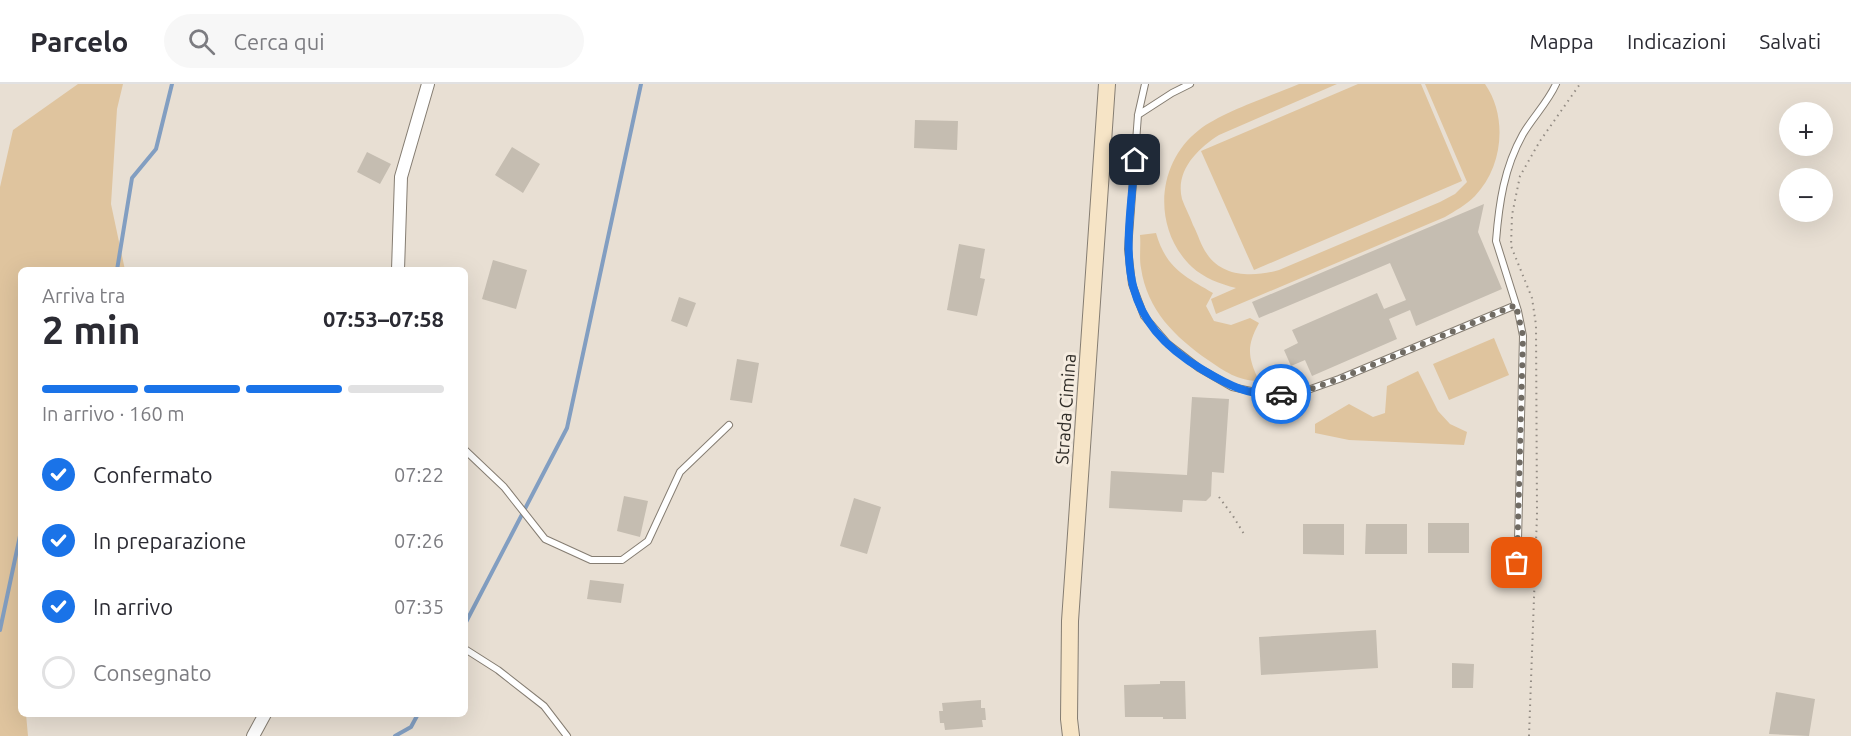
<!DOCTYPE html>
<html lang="it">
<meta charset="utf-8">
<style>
:root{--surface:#fff;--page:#f7f7f7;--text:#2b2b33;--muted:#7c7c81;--line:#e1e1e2;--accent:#1a73e8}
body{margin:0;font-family:Ubuntu,sans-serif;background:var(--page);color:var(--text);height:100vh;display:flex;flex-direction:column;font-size:22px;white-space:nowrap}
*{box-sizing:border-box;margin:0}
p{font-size:20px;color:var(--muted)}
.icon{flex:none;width:33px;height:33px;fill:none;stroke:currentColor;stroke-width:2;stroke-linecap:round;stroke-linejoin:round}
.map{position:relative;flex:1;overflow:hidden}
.details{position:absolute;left:18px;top:183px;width:450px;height:450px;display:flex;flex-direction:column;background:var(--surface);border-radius:9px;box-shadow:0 6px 24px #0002}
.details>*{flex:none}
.fabs{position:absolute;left:1779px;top:18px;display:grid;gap:12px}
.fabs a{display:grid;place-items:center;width:54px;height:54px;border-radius:50%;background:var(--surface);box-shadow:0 6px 24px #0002;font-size:30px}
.pin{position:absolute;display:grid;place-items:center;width:51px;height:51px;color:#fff;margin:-26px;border-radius:12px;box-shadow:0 3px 9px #0006}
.courier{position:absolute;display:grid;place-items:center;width:60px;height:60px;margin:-30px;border:4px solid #1a73e8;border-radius:50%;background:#fff;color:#222;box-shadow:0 2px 8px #0007}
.headline em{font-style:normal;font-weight:700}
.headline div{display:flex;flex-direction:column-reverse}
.headline{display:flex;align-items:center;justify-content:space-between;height:102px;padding:0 24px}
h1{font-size:39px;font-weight:700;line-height:45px}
.bar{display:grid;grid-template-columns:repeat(4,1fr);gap:9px 6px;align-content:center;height:72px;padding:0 24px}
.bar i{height:8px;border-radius:4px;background:var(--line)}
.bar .active{background:var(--accent)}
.bar p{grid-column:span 4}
ol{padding:0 24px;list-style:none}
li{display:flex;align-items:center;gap:18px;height:66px}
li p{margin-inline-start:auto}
li .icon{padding:6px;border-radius:50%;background:var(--accent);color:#fff;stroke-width:4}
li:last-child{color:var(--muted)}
li i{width:33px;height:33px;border:3px solid var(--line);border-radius:50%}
header{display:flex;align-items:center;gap:36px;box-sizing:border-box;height:84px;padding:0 30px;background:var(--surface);border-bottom:2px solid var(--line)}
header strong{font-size:28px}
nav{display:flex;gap:33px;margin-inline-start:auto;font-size:21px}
.search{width:420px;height:54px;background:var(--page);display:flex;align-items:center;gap:15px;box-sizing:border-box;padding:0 21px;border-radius:33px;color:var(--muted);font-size:22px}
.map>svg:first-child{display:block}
</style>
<header>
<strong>Parcelo</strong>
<div class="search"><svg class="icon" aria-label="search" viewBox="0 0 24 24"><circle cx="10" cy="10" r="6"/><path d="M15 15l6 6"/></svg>Cerca qui</div>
<nav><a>Mappa</a><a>Indicazioni</a><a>Salvati</a></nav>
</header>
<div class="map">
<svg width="1851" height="652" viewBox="0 0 1851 652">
<rect width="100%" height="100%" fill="#e8dfd3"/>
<path fill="#dfc49e" d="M78,0H123L117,25L111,120L125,186H21V630H26L28,652H0V103L13,46Z
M1299,0H1337L1219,51C1197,65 1175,87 1182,115C1185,124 1190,132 1193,141C1198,150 1201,162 1207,170C1223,194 1255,193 1279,186L1440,118L1455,110L1467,98L1425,0H1485C1508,33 1503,83 1475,112C1466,121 1455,127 1445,133L1216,230L1211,215L1236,204C1220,200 1204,194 1192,183C1152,145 1156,79 1199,46C1222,28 1271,12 1299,0Z
M1358,0H1421L1462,97L1254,186L1201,67Z
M1156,149C1166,184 1184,192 1213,209L1206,222L1214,237L1231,241L1250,234L1259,239C1246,263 1248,273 1259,297C1238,297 1224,287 1208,276C1175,253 1147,226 1141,184C1139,174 1141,162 1140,151Z
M1494,254L1509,291L1449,316L1433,280Z
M1418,287L1438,327L1450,340L1467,348L1464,361L1349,356L1315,349V340L1349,320L1373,333L1385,329L1387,302Z"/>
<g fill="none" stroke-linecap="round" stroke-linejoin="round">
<path stroke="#829ec1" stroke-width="4" d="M117,186L132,94L156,65L172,0
M465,540L567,344L641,0
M0,546L21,447
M395,652L411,643L418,630"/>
</g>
<path fill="#c5bdb1" d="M915,36L958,37L957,66L914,64Z
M512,63L540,80L523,109L495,91Z
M367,68L391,80L380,100L357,88Z
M1484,120L1478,148L1502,205L1416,242L1410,226L1389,235L1397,255L1312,292L1305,276L1291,282L1284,266L1298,259L1292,246L1377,209L1384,225L1406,216L1390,179L1259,234L1252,218Z
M959,160L985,165L980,194L985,195L977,232L947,226Z
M493,176L527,186L516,225L482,215Z
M679,213L696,219L687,243L671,237Z
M737,275L759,279L752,319L730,316Z
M1192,313L1229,315L1224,389L1212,388L1211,412L1206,417L1183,416L1182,428L1109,424L1111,387L1187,391Z
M624,412L648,417L640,453L617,447Z
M854,414L881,423L867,470L840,462Z
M1428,439H1469V469H1428Z
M1303,440H1344V471L1303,470Z
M1366,440H1407V470H1365Z
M590,496L624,500L621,519L587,515Z
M1376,546L1378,584L1261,591L1259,553Z
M1452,579L1474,580L1473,604H1452Z
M1160,597H1185L1186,635H1163V633H1125L1124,601L1160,600Z
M1776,608L1815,615L1809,652L1769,650Z
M981,616V624H985L986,636H982L983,643L945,646L944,639H940L939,627H943L942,619Z"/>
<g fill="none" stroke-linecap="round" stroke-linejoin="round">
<defs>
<path id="lane" d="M1145,0L1138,31L1128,165L1132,200L1144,232L1168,260L1199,284L1232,303L1270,311L1302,308L1339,295L1516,221
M1138,31L1172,9L1190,0
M465,366L504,403L545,455L591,476H622L648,457L680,388L729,341
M1517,497L1523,252L1518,227L1496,157C1499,119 1504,84 1523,50C1533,33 1548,18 1556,0
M465,565L498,586L544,622L567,652"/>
<path id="street" d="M398,186L401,93L428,0
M253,652L265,630"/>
<path id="secondary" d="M1071,652L1069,635L1070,537L1107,0"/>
</defs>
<use href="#lane" stroke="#857d72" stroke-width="8"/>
<use href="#street" stroke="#857d72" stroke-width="14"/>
<use href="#secondary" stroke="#857d72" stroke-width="18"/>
<path stroke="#938c84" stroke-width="2" stroke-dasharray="1.5 4.5" stroke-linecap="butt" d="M1219,413L1233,432L1244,450
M1529,652L1537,431L1536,241L1532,214L1511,162L1512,131L1520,92L1540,57L1580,0"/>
<use href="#lane" stroke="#fff" stroke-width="6"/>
<use href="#street" stroke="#fff" stroke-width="12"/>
<use href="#secondary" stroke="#f6e4c6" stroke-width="16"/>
</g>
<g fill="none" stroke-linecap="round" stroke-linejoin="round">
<path stroke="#706b63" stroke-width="6" stroke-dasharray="0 10.8" d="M1281,310L1302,308L1339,295L1516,221L1523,252L1517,479"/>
<path stroke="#1a73e8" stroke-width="8" d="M1135,76C1127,167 1111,232 1203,286C1228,301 1250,313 1281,310"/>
</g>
<g text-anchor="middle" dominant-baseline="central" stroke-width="6" stroke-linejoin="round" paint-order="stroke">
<g font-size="18" fill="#2f2c27" stroke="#f5ece0">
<text transform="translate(1065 325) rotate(-86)">Strada Cimina</text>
</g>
</g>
</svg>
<div class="fabs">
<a>+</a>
<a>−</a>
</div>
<div class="pin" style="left:1517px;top:479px;background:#ea580c"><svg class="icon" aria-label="bag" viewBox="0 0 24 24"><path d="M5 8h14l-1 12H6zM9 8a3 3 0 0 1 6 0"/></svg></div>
<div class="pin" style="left:1135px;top:76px;background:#1f2937"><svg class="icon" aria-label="home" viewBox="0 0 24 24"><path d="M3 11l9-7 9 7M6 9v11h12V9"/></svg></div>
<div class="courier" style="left:1281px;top:310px"><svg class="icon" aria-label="car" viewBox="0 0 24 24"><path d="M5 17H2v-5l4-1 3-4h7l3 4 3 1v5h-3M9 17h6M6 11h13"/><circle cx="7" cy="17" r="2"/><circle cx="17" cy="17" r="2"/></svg></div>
<section class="details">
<div class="headline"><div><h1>2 min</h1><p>Arriva tra</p></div><em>07:53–07:58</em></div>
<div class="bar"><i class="active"></i><i class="active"></i><i class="active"></i><i></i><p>In arrivo · 160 m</p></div>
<ol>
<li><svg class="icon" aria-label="check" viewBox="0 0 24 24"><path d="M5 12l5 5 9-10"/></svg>Confermato<p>07:22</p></li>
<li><svg class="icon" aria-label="check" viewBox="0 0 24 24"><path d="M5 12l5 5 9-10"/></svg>In preparazione<p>07:26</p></li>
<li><svg class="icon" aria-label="check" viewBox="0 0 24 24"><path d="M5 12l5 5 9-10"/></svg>In arrivo<p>07:35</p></li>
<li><i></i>Consegnato</li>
</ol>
</section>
</div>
